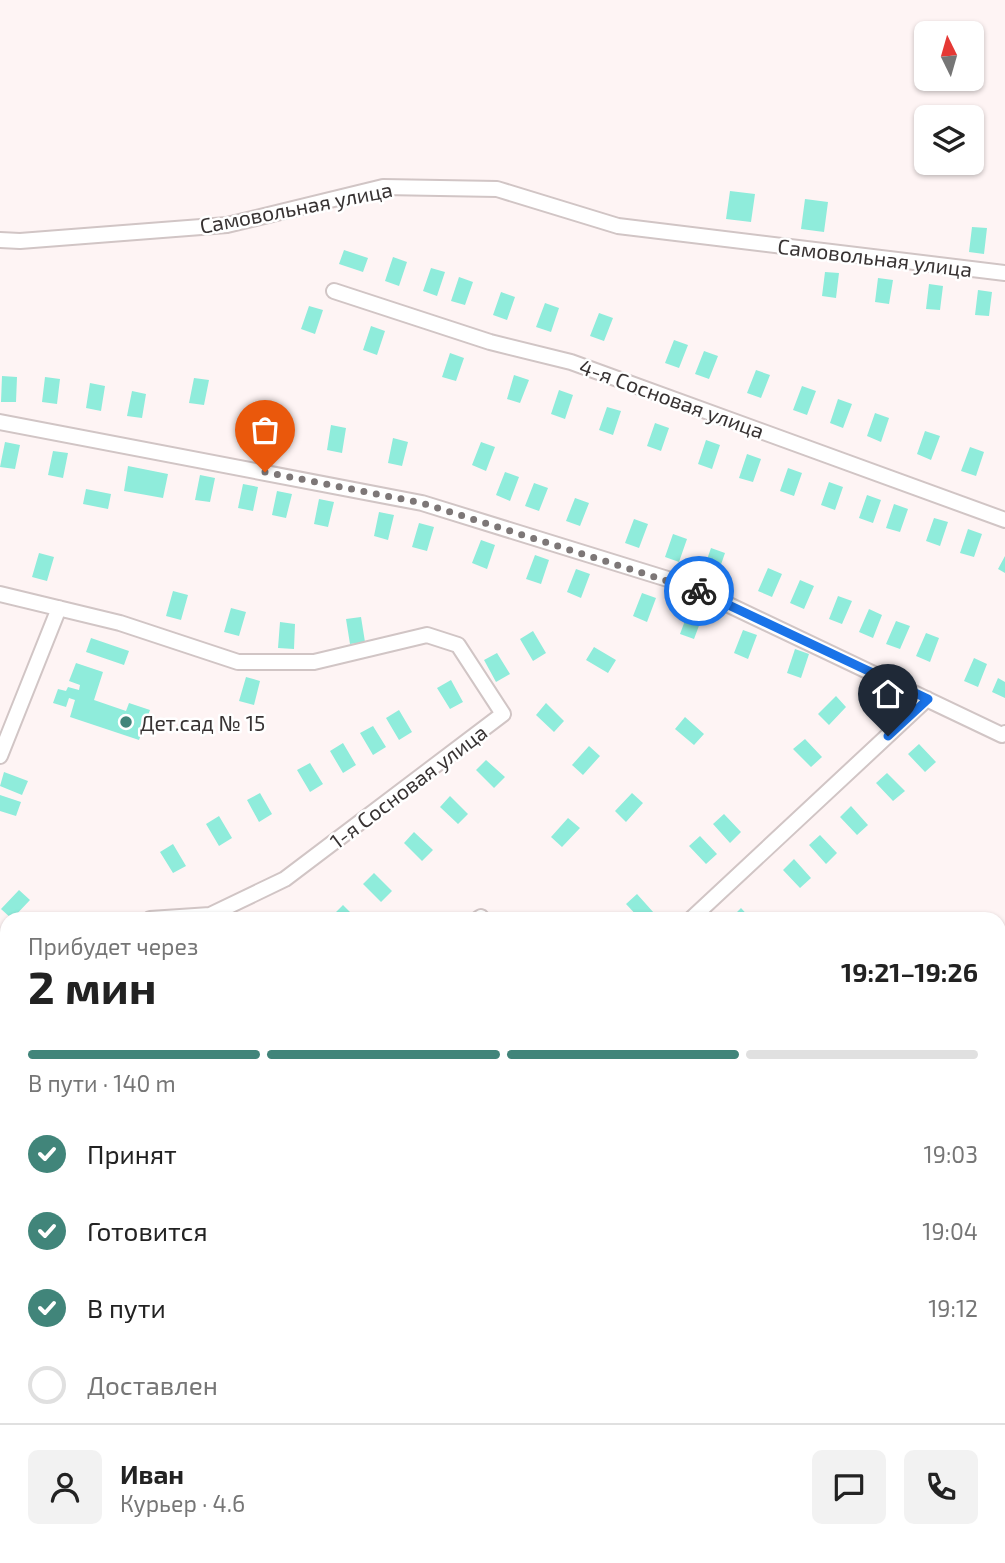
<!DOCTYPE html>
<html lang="ru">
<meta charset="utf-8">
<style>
:root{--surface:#fff;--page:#f2f2f2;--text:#222;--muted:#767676;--line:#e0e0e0;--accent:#41857a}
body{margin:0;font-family:"Exo 2",sans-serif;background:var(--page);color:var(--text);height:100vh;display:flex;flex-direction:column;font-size:26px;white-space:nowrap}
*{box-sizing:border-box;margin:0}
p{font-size:23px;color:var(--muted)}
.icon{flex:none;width:38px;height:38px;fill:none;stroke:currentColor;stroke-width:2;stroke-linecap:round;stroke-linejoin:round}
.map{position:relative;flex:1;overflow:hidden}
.panel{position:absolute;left:0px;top:912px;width:1006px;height:653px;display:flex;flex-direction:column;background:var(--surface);border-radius:21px 21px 0 0;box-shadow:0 2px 5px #0004}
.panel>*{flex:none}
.needle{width:46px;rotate:355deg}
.controls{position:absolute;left:914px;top:21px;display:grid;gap:14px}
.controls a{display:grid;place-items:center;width:70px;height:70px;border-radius:10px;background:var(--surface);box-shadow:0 2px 5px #0004;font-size:35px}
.pin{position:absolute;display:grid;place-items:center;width:60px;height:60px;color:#fff;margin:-72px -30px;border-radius:50% 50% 50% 0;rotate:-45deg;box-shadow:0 0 7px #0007}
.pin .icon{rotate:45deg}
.courier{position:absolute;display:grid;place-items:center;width:70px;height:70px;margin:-35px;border:5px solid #1a73e8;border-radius:50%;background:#fff;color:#222;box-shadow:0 2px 9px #0007}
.headline em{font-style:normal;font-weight:700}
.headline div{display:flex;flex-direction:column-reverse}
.headline{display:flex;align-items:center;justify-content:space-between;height:119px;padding:0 28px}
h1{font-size:46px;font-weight:700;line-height:52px}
.bar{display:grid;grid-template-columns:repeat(4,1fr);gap:10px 7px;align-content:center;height:84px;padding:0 28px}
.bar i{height:9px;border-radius:5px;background:var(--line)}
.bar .active{background:var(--accent)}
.bar p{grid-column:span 4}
.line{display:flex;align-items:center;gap:18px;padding:0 28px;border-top:2px solid var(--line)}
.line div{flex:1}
.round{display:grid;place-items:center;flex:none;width:74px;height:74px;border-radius:10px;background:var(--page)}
ol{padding:0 28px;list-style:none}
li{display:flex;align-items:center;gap:21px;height:77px}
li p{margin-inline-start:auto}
li .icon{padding:7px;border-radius:50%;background:var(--accent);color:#fff;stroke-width:4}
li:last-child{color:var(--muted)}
li i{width:38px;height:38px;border:4px solid var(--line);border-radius:50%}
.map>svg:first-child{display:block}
</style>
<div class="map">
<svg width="1005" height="1563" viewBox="0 0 1005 1563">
<rect width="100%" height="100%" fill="#fef4f4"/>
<path fill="#8fecdb" d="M730,191L755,194L751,222L726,219Z
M805,199L828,202L824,232L801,229Z
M972,227L987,228L984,254L969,252Z
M344,250L368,258L363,272L339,264Z
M393,257L407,262L399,286L385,281Z
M431,268L445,272L437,296L423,291Z
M825,272L839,273L836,298L822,296Z
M459,277L473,282L465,305L451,301Z
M878,278L893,280L889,304L875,302Z
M929,284L943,286L940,310L926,309Z
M978,290L992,292L989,316L975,315Z
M501,292L515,297L507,320L493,315Z
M545,303L559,308L551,332L536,327Z
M309,306L323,310L315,334L301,329Z
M599,313L613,318L604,341L590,336Z
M371,326L385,331L377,355L363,350Z
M674,340L688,345L679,368L665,363Z
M704,351L718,356L709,379L695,374Z
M450,353L464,358L456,381L442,377Z
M756,370L770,375L761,398L747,393Z
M514,375L529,380L520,403L507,399Z
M2,376L17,377L16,402H1Z
M45,377L60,379L57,404L42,402Z
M194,378L209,380L204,405L189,403Z
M90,383L105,386L101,411L86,408Z
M802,386L816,391L807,415L793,410Z
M559,390L573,395L565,419L551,414Z
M132,391L146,394L142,418L127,416Z
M838,399L852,404L843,428L830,423Z
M607,407L621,411L613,435L599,430Z
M247,412L262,415L257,440L242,437Z
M875,413L889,418L881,442L867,436Z
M655,423L669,428L661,451L647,446Z
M331,425L346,428L342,453L327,450Z
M925,431L940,436L931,460L917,454Z
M393,438L408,442L402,466L388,463Z
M706,440L720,445L712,469L698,464Z
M5,442L20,445L15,469L0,467Z
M481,442L495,447L486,471L472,465Z
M970,447L984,452L976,476L961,471Z
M53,451L68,453L63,478L48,475Z
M747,454L761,459L753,482L739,478Z
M128,466L168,474L163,498L124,491Z
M788,468L802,473L794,496L780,491Z
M505,472L519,477L510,501L496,495Z
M200,475L215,478L210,502L195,500Z
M829,482L843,487L835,510L821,505Z
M534,483L548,488L539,511L525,506Z
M243,484L258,487L253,511L238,508Z
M86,489L111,494L108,509L83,504Z
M277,491L292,494L286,518L272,515Z
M867,495L881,500L873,523L859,518Z
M575,498L589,503L580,526L566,521Z
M319,499L334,502L328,527L314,524Z
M894,504L908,509L900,532L886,528Z
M379,512L394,515L388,540L374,536Z
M934,518L948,522L940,546L926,541Z
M634,519L648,524L639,548L625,543Z
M419,523L434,527L427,551L412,547Z
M968,529L982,534L974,557L960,553Z
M673,534L687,539L679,562L665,557Z
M481,540L495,545L487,569L472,563Z
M711,548L725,553L717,576L703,571Z
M39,553L54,557L47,581L32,577Z
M535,555L549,560L541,584L526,579Z
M1005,556V573L998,569Z
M768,568L782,574L772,597L758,591Z
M576,569L590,574L581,598L567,592Z
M800,580L814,586L804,609L790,603Z
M173,591L188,595L181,620L166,616Z
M642,593L656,598L647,622L633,616Z
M838,596L852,601L842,624L829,619Z
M231,608L246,612L239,636L224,632Z
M869,609L882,615L873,638L859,632Z
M689,610L703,615L694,639L680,634Z
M361,617L365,642L350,644L346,619Z
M896,621L910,626L900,649L886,644Z
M280,622L295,624L294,649L278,648Z
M743,630L757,635L748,659L734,653Z
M533,631L546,653L533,661L520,639Z
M926,633L939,638L930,662L916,656Z
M91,638L129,651L124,665L86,652Z
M594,647L616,660L608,673L586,660Z
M795,649L809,654L801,678L787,673Z
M497,653L510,674L496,682L484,660Z
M974,658L987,664L978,687L964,681Z
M76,663L103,672L94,700L126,711L129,703L150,710L139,740L70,717L75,700L69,698L66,707L53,703L58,689L66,691L68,687L79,690L80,685L69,681Z
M246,677L260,681L254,705L239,701Z
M998,678L1005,682V698L992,692Z
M451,680L463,702L450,709L437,688Z
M836,696L846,707L829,725L818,714Z
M546,703L564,721L554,732L536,715Z
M399,710L412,732L399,740L386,718Z
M685,717L704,734L694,745L675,729Z
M373,726L386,747L373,755L360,733Z
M805,739L822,757L811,767L793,749Z
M343,743L356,765L343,773L330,751Z
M919,744L936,762L925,772L908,754Z
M589,746L600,756L583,775L572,765Z
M486,760L505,777L494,788L476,770Z
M310,763L323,784L310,792L297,770Z
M4,772L28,781L22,795L0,786Z
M887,773L905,791L893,801L876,783Z
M260,793L272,814L259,822L247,800Z
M632,793L643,803L626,822L615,811Z
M0,795L21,802L16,816L0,811Z
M450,796L468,814L458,824L440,807Z
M851,806L868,825L857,835L840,817Z
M724,814L741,832L730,843L713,824Z
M219,816L232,838L219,846L206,824Z
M568,818L580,828L562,847L551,837Z
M414,832L433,850L422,861L404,843Z
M820,835L837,853L826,864L809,845Z
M700,836L717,854L706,864L689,846Z
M173,844L186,866L173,873L160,852Z
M794,859L811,878L800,888L783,870Z
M374,873L392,891L381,902L363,884Z
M19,890L30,900L12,919L1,909Z
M637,894L654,913L648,919H640L626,904Z
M343,905L357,919H335L332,916Z
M741,908L751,919H730Z
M999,927L1005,933V945L999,950Z
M7,1021V1043L5,1045L0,1041V1028Z
M999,1030L1005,1037V1059L999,1053Z
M7,1148V1170L5,1173L0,1169V1155Z
M7,1303V1327L0,1320V1311Z
M7,1389V1411L3,1415L0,1412V1397Z
M117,1558H134L129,1563H123Z
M296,1558H317L322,1563H301Z
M525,1558H541L546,1563H526L522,1559Z
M667,1558H687L691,1562L673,1563Z
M895,1558H912L909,1563H903Z"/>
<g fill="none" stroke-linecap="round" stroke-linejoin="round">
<defs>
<path id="street" d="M0,240L20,241L227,225L383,187L497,189L618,226L1005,273
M334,291L490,342L571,362L1005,520
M0,422L422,503L687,585L1002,735L1005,733
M0,594L120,623L238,662H314L427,635L458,645L503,714L285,879L210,915L150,919
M0,756L59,608
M478,919L481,917
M691,919L927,699
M0,967L7,971
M999,992L1005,987
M0,1199L7,1205
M0,1348L7,1355
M999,1385L1005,1383
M999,1478L1005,1471
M195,1558L198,1560
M89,1563L93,1558
M368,1563L374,1558
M717,1563L723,1558
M825,1563L830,1558
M926,1563L931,1558"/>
</defs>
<use href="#street" stroke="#d1c5c5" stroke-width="18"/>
<use href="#street" stroke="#fff" stroke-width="14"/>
</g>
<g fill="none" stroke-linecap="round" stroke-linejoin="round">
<path stroke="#7d7777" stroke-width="7" stroke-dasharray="0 12.6" d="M265,472L422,503L699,591"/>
<path stroke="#1a73e8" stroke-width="9" d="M699,591L928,699L888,736"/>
</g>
<circle fill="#41857a" stroke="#fff" stroke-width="2.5" cx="126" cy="722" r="7"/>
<g text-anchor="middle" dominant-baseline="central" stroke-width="5" stroke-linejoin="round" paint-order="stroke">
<g font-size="21" fill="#383333" stroke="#fff">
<text transform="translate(296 207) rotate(-11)">Самовольная улица</text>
<text transform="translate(875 257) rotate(7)">Самовольная улица</text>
<text transform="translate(672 398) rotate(20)">4-я Сосновая улица</text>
<text transform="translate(408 786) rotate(-37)">1-я Сосновая улица</text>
</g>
<g font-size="21" fill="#383333" stroke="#fff" text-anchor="start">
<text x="140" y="722">Дет.сад № 15</text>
</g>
</g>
</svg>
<div class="controls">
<a><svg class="needle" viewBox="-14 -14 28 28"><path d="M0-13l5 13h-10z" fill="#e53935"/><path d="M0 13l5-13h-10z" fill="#767676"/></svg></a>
<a><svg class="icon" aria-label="layers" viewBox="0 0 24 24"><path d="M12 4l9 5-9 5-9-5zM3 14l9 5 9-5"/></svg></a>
</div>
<div class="pin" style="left:265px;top:472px;background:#ea580c"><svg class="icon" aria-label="bag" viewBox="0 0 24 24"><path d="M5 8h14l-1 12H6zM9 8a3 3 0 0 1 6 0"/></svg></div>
<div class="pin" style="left:888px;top:736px;background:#1f2937"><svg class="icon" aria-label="home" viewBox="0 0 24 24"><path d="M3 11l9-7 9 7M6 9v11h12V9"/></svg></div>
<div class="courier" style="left:699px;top:591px"><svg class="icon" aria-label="bike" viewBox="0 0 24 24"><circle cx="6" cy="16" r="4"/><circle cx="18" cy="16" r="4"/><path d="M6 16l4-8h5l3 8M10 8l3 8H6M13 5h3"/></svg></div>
<section class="panel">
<div class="headline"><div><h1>2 мин</h1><p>Прибудет через</p></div><em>19:21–19:26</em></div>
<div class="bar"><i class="active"></i><i class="active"></i><i class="active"></i><i></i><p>В пути · 140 m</p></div>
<ol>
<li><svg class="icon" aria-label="check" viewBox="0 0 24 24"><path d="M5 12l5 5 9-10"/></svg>Принят<p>19:03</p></li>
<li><svg class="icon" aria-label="check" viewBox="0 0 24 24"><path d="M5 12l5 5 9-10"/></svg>Готовится<p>19:04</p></li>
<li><svg class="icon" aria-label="check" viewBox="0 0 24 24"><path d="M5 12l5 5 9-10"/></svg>В пути<p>19:12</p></li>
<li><i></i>Доставлен</li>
</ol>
<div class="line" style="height:126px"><a class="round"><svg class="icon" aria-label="person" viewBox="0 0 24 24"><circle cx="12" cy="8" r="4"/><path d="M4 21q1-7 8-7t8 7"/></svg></a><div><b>Иван</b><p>Курьер · 4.6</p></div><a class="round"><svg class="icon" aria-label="chat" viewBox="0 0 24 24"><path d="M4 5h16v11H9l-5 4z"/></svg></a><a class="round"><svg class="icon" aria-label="phone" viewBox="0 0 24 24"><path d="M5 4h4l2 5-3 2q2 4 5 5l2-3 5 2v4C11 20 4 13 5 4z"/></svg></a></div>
</section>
</div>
